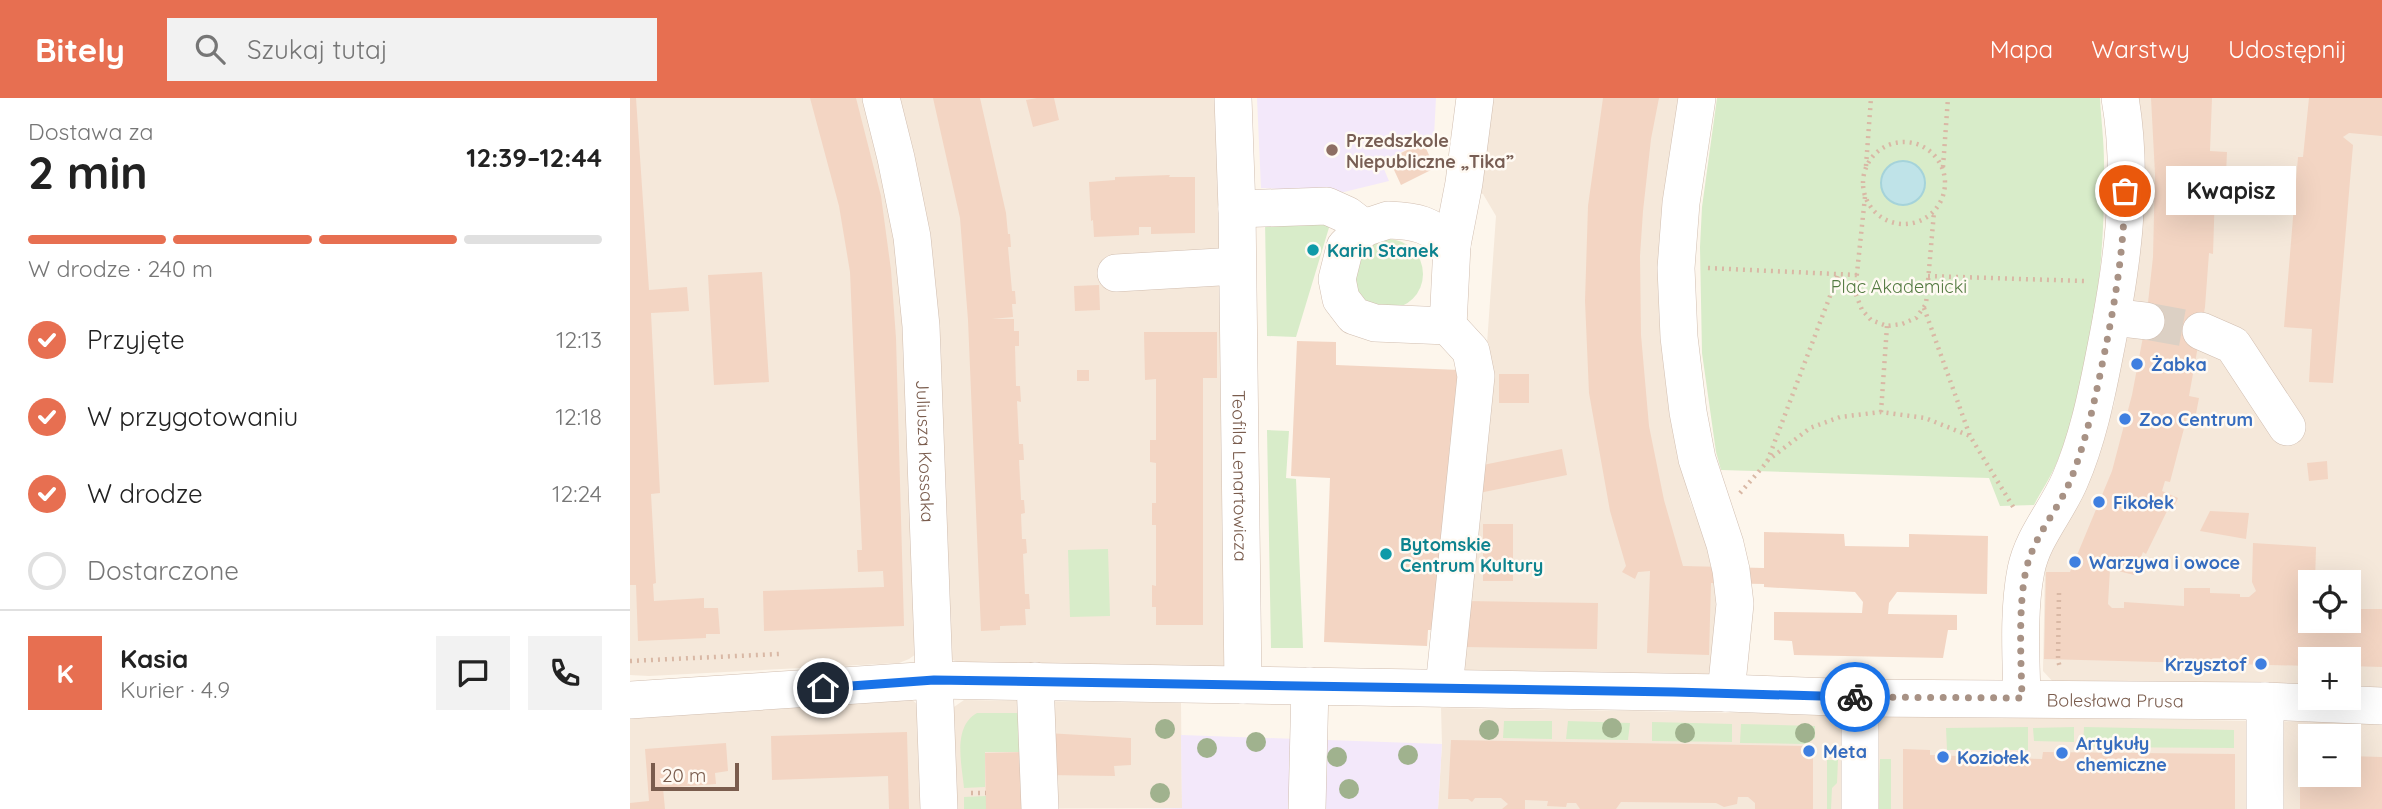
<!DOCTYPE html>
<html lang="pl">
<meta charset="utf-8">
<style>
:root{--surface:#fff;--page:#f2f2f2;--text:#222;--muted:#767676;--line:#e0e0e0;--accent:#e76f51}
body{margin:0;font-family:Quicksand,sans-serif;background:var(--page);color:var(--text);height:100vh;display:flex;flex-direction:column;font-size:26px;white-space:nowrap}
*{box-sizing:border-box;margin:0}
p{font-size:23px;color:var(--muted)}
.icon{flex:none;width:38px;height:38px;fill:none;stroke:currentColor;stroke-width:2;stroke-linecap:round;stroke-linejoin:round}
.map{position:relative;flex:1;overflow:hidden}
.side{display:flex;flex-direction:column;background:var(--surface);width:630px}
.side>*{flex:none}
.fabs{position:absolute;left:1668px;top:472px;display:grid;gap:14px}
.fabs a{display:grid;place-items:center;width:63px;height:63px;border-radius:0px;background:var(--surface);box-shadow:0 7px 28px #0002;font-size:35px}
.scale{position:absolute;left:21px;bottom:18px;width:88px;box-sizing:border-box;padding-left:7px;border:4px solid #7a5c4d;border-top:0;font-size:19px;line-height:24px;white-space:nowrap;color:#7a5c4d;-webkit-text-stroke:5px #fffaf3;paint-order:stroke}
.pin{position:absolute;display:grid;place-items:center;width:60px;height:60px;color:#fff;margin:-30px;border:4px solid #fff;border-radius:50%;box-shadow:0 2px 7px #0007}
.courier{position:absolute;display:grid;place-items:center;width:70px;height:70px;margin:-35px;border:5px solid #1a73e8;border-radius:50%;background:#fff;color:#222;box-shadow:0 2px 9px #0007}
.bubble{position:absolute;height:49px;border-radius:0px;background:var(--surface);box-shadow:0 7px 28px #0002;font-size:23px;font-weight:700;line-height:49px;text-align:center}
.head em{font-style:normal;font-weight:700}
.head div{display:flex;flex-direction:column-reverse}
.head{display:flex;align-items:center;justify-content:space-between;height:119px;padding:0 28px}
h1{font-size:46px;font-weight:700;line-height:52px}
.bar{display:grid;grid-template-columns:repeat(4,1fr);gap:10px 7px;align-content:center;height:84px;padding:0 28px}
.bar i{height:9px;border-radius:5px;background:var(--line)}
.bar .selected{background:var(--accent)}
.bar p{grid-column:span 4}
.line{display:flex;align-items:center;gap:18px;padding:0 28px;border-top:2px solid var(--line)}
.line div{flex:1}
.round{display:grid;place-items:center;flex:none;width:74px;height:74px;border-radius:0px;background:var(--page)}
ol{padding:0 28px;list-style:none}
li{display:flex;align-items:center;gap:21px;height:77px}
li p{margin-inline-start:auto}
li .icon{padding:7px;border-radius:50%;background:var(--accent);color:#fff;stroke-width:4}
li:last-child{color:var(--muted)}
li i{width:38px;height:38px;border:4px solid var(--line);border-radius:50%}
header{display:flex;align-items:center;gap:42px;box-sizing:border-box;height:98px;padding:0 35px;background:var(--accent);color:#fff}
header strong{font-size:33px}
nav{display:flex;gap:38px;margin-inline-start:auto;font-size:24px}
.search{width:490px;height:63px;background:var(--page);display:flex;align-items:center;gap:18px;box-sizing:border-box;padding:0 24px;border-radius:0px;color:var(--muted);font-size:26px}
main{display:flex;flex:1;min-height:0}
.map>svg:first-child{display:block}
</style>
<header>
<strong>Bitely</strong>
<div class="search"><svg class="icon" aria-label="search" viewBox="0 0 24 24"><circle cx="10" cy="10" r="6"/><path d="M15 15l6 6"/></svg>Szukaj tutaj</div>
<nav><a>Mapa</a><a>Warstwy</a><a>Udostępnij</a></nav>
</header>
<main>
<section class="side">
<div class="head"><div><h1>2 min</h1><p>Dostawa za</p></div><em>12:39–12:44</em></div>
<div class="bar"><i class="selected"></i><i class="selected"></i><i class="selected"></i><i></i><p>W drodze · 240 m</p></div>
<ol>
<li><svg class="icon" aria-label="check" viewBox="0 0 24 24"><path d="M5 12l5 5 9-10"/></svg>Przyjęte<p>12:13</p></li>
<li><svg class="icon" aria-label="check" viewBox="0 0 24 24"><path d="M5 12l5 5 9-10"/></svg>W przygotowaniu<p>12:18</p></li>
<li><svg class="icon" aria-label="check" viewBox="0 0 24 24"><path d="M5 12l5 5 9-10"/></svg>W drodze<p>12:24</p></li>
<li><i></i>Dostarczone</li>
</ol>
<div class="line" style="height:126px"><b class="round" style="background:var(--accent);color:#fff">K</b><div><b>Kasia</b><p>Kurier · 4.9</p></div><a class="round"><svg class="icon" aria-label="chat" viewBox="0 0 24 24"><path d="M4 5h16v11H9l-5 4z"/></svg></a><a class="round"><svg class="icon" aria-label="phone" viewBox="0 0 24 24"><path d="M5 4h4l2 5-3 2q2 4 5 5l2-3 5 2v4C11 20 4 13 5 4z"/></svg></a></div>
</section>
<div class="map">
<svg width="1752" height="711" viewBox="0 0 1752 711">
<rect width="100%" height="100%" fill="#fdf6ec"/>
<path fill="#f5e8da" fill-rule="evenodd" d="M0,0H240L273,159L286,556L279,561L269,565L19,578L0,577Z
M267,0H589L597,566L592,570L331,566L321,561Z
M853,0H1053L1050,361L1060,403L1081,456L1086,476L1085,569L1082,575L1073,578L834,573L866,118L853,96L839,93Z
M1504,0H1752V591L1719,590L1718,562H1680V590L1424,585L1413,573L1415,467L1465,364L1484,307L1495,240ZM1680,485H1718V523H1680Z
M282,602L290,608L296,711H0V619Z
M334,602L551,605L552,710L322,711L321,611Z
M811,610L1752,625V711H808L812,646ZM1680,639H1718V677H1680Z"/>
<path fill="#f3e8fa" d="M627,0H806L804,38L751,64L759,83L714,94L631,90Z
M551,637L812,646L808,711H509L552,710Z"/>
<path fill="#d8ecc9" d="M1087,0H1470C1471,21 1474,43 1474,64C1476,157 1463,278 1427,364C1421,379 1411,393 1404,407L1370,408L1359,380L1091,372L1086,354L1072,255L1070,149L1072,109Z
M635,123H701L666,239L637,238Z
M723 176a35 35 0 1 1 70 0a35 35 0 1 1-70 0Z
M637,332L659,333L656,380L666,381L673,550H641Z
M478,451L480,518L440,519L438,452Z
M347,615H396V654H355V689L334,690C332,667 322,629 347,615Z
M874,623H922V641L873,640Z
M938,623L1000,625L998,642L936,641Z
M1022,624L1102,626V644L1022,643Z
M1111,626L1185,628V640L1176,646L1110,645Z
M1398,629V652H1317L1316,630Z
M1444,629V644L1404,643L1403,630Z
M1454,629L1604,632V650L1453,649Z
M1250,661H1261V711H1248Z
M1197,662H1208L1207,685L1202,690L1201,711H1197Z
M356,698V711H334V699Z"/>
<path fill="#bfe3e8" stroke="#a5d3da" stroke-width="2" d="M1251 85a22 22 0 1 1 44 0a22 22 0 1 1-44 0Z"/>
<path fill="#f3d5c3" d="M0,0H6L19,192L57,189L59,213L21,215L30,395L21,396L26,485L23,486L24,503L74,500V510H88L90,536H76V540L8,543L6,487H0Z
M180,0H226L251,98L261,172L266,240L274,528L134,533L133,493L254,489L253,473L228,474L227,452H232L220,174L209,108Z
M303,0H350L376,115L378,136H380L381,149H378L382,193H385L386,206H382L383,219L362,221H384V233H389V248H385L386,288H390L391,304L387,303L389,346H393L394,362H389L391,402H394L395,415L391,416L392,441H396L397,455L393,456L395,496H399L400,511H395L396,527L370,528V532L351,533L338,222L330,120Z
M407,0H424L429,22L403,29L396,2Z
M973,0H1029L1021,41L1013,113L1010,158L1011,237L1019,328L1034,402L1053,468L1134,470V434L1214,436L1215,448L1279,449V436L1358,438L1357,496L1267,494L1259,505L1258,516L1327,517V532H1318L1313,560L1164,557L1162,543L1144,542V514L1232,515L1233,504L1225,494L1134,489V486L1081,485L1079,557L1017,555L1020,473L1008,474L1005,481L992,474L996,468L980,413L959,295L955,203L958,108Z
M1521,0H1582L1580,53L1597,54L1596,77H1581V92L1585,93L1583,156L1579,155L1575,209L1559,298L1569,300L1565,321L1557,319L1540,384L1535,383L1532,393L1548,400L1544,409L1540,407L1516,456L1513,454L1504,477L1480,471L1478,506L1482,510H1494V504L1554,508V490H1580V495L1610,496V499H1619L1626,493L1622,484L1623,445L1686,449L1685,485H1680L1679,495L1680,523H1718V511H1752V569L1718,568V562H1680V568L1414,561L1416,474H1440L1482,373L1502,297L1516,223L1523,159L1525,76Z
M1679,0H1752V38L1719,35L1713,39L1723,47L1703,285L1679,284L1682,231L1654,229L1668,59H1673Z
M793,44L805,70L771,87L759,61Z
M540,77L539,79H565V135L521,136V129H509V137L464,139L463,122L461,123L459,84L485,82V79Z
M132,174L139,284L84,287L78,177Z
M469,187L470,212L445,213L444,188Z
M514,234H587V280H573V527H526V509H522V487L526,488V427H522V405H526V365L520,364V342H526V281L515,282Z
M667,243L706,244V267L830,272L827,343L820,344L812,532H798L797,548L694,544L700,380L661,378Z
M447,272H459V283H447Z
M869,276H899V305H869Z
M932,351L937,377L849,395L853,367Z
M1697,363L1698,381L1679,383L1677,365Z
M1580,413L1619,415L1616,441L1570,433Z
M853,426H883V483H853Z
M836,503L968,505L967,551L835,549Z
M277,634L279,711H259L258,678L142,682L141,638Z
M417,635L501,640V667L484,668L485,678L417,677Z
M821,642L1175,648L1183,657V711H1125V705L1118,699H1108L1107,706L1094,709L1086,705L991,704L986,711H950L946,705H937L936,709L917,708L918,703L895,702V711H872L878,706L871,700H845L842,704L838,701H818Z
M96,645L98,673L85,675L86,686L33,690L35,711H0V705L19,703L15,651Z
M1273,651L1300,652V657L1412,661L1413,654L1605,656V711H1273Z
M395,654L397,711H356L355,655Z
M1670,657H1680V677H1718V658L1752,659V711H1670Z"/>
<g fill="none" stroke-linecap="round" stroke-linejoin="round">
<path stroke="#dcd0c4" stroke-width="37" stroke-dasharray="37 18" stroke-linecap="butt" d="M1516,223L1571,233"/>
<defs>
<g id="minor">
<path id="s1" d="M251,0L266,60L282,139L291,228L309,711"/>
<path id="s2" d="M603,0L607,111L613,587"/>
<path d="M1067,0L1051,105L1046,170L1049,239L1058,314L1067,361L1095,446L1101,472L1105,506L1096,595"/>
<path d="M607,111L697,108L717,117L734,130"/>
<path d="M758,122C787,123 800,126 822,147L818,228L745,225L724,218L711,201L707,181L715,149L734,130Z"/>
<path d="M822,147L834,85L845,0"/>
<path d="M486,175L607,168"/>
<path d="M1482,219L1516,223"/>
<path d="M1571,233L1603,247L1657,329"/>
<path d="M405,583L410,711"/>
<path d="M814,590L846,278L841,253L818,228"/>
<path d="M1392,600C1391,559 1388,512 1396,472C1403,438 1427,413 1440,382C1457,343 1466,300 1474,259C1491,175 1505,85 1490,0"/>
<path id="s3" d="M0,602L304,582L1096,595L1230,600L1635,603L1752,608"/>
<path d="M677,711L680,588"/>
<path d="M1230,711V600"/>
<path d="M1635,711V603"/>
</g>
</defs>
<use href="#minor" stroke="#d1beb0" stroke-width="38"/>
<path stroke="#d9b8a5" stroke-width="4.5" stroke-dasharray="2 5" stroke-linecap="butt" d="M1233 85a41 41 0 1 1 82 0a41 41 0 1 1-82 0Z
M1236,68L1241,0
M1313,69L1318,0
M1235,99L1225,194L1232,212L1241,222L1257,228L1272,226L1286,220L1296,206L1304,114
M1078,170L1227,177
M1298,178L1454,183
M1294,210L1340,338L1385,412
M1251,314L1257,228
M1137,363L1180,330L1210,319L1251,314L1295,320L1340,338
M1110,395L1137,364L1208,177
M1429,495L1428,562L1430,570
M0,563L149,556
M341,695H356"/>
<use href="#minor" stroke="#fff" stroke-width="37"/>
</g>
<g fill="#a0b28e">
<circle cx="982" cy="630" r="10"/>
<circle cx="535" cy="631" r="10"/>
<circle cx="859" cy="632" r="10"/>
<circle cx="1055" cy="635" r="10"/>
<circle cx="1175" cy="635" r="10"/>
<circle cx="626" cy="644" r="10"/>
<circle cx="577" cy="650" r="10"/>
<circle cx="778" cy="657" r="10"/>
<circle cx="707" cy="659" r="10"/>
<circle cx="719" cy="691" r="10"/>
<circle cx="530" cy="695" r="10"/>
</g>
<g fill="none" stroke-linecap="round" stroke-linejoin="round">
<path stroke="#a89285" stroke-width="7" stroke-dasharray="0 12.6" d="M1225,599L1392,600C1391,562 1388,509 1396,472C1404,437 1428,413 1441,381C1456,343 1465,302 1473,262C1485,206 1494,150 1495,93"/>
<path stroke="#1a73e8" stroke-width="9" d="M193,590L304,582L1044,594L1225,599"/>
</g>
<circle fill="#8d6e63" stroke="#fffaf3" stroke-width="2.5" cx="702" cy="52" r="7"/>
<g fill="#0f9aa8" stroke="#fffaf3" stroke-width="2.5">
<circle cx="683" cy="152" r="7"/>
<circle cx="756" cy="456" r="7"/>
</g>
<g fill="#3f7fe0" stroke="#fffaf3" stroke-width="2.5">
<circle cx="1507" cy="266" r="7"/>
<circle cx="1495" cy="321" r="7"/>
<circle cx="1469" cy="404" r="7"/>
<circle cx="1445" cy="464" r="7"/>
<circle cx="1631" cy="566" r="7"/>
<circle cx="1179" cy="653" r="7"/>
<circle cx="1432" cy="655" r="7"/>
<circle cx="1313" cy="659" r="7"/>
</g>
<g text-anchor="middle" dominant-baseline="central" stroke-width="5" stroke-linejoin="round" paint-order="stroke">
<g font-size="18" font-weight="bold" fill="#785e54" stroke="#fffaf3" text-anchor="start">
<text x="716" y="42">Przedszkole<tspan x="716" dy="21">Niepubliczne „Tika”</tspan></text>
</g>
<g font-size="18" font-weight="bold" fill="#0d838f" stroke="#fffaf3" text-anchor="start">
<text x="697" y="152">Karin Stanek</text>
<text x="770" y="446">Bytomskie<tspan x="770" dy="21">Centrum Kultury</tspan></text>
</g>
<g font-size="18" fill="#537a41" stroke="#fffaf3">
<text x="1269" y="188">Plac Akademicki</text>
</g>
<g font-size="18" font-weight="bold" fill="#366cbe" stroke="#fffaf3" text-anchor="start">
<text x="1521" y="266">Żabka</text>
<text x="1509" y="321">Zoo Centrum</text>
<text x="1483" y="404">Fikołek</text>
<text x="1459" y="464">Warzywa i owoce</text>
<text x="1617" y="566" text-anchor="end">Krzysztof</text>
<text x="1446" y="645">Artykuły<tspan x="1446" dy="21">chemiczne</tspan></text>
<text x="1193" y="653">Meta</text>
<text x="1327" y="659">Koziołek</text>
</g>
<g font-size="18" fill="#7a5c4d" stroke="#fffaf3">
<text stroke="none"><textPath href="#s1" startOffset="357">Juliusza Kossaka</textPath></text>
<text stroke="none"><textPath href="#s2" startOffset="378">Teofila Lenartowicza</textPath></text>
<text stroke="none"><textPath href="#s3" startOffset="1486">Bolesława Prusa</textPath></text>
</g>
</g>
</svg>
<div class="fabs">
<a><svg class="icon" aria-label="locate" viewBox="0 0 24 24"><circle cx="12" cy="12" r="6"/><path d="M12 2v4M12 18v4M2 12h4M18 12h4"/></svg></a>
<a>+</a>
<a>−</a>
</div>
<div class="scale">20 m</div>
<div class="pin" style="left:1495px;top:93px;background:#ea580c"><svg class="icon" aria-label="bag" viewBox="0 0 24 24"><path d="M5 8h14l-1 12H6zM9 8a3 3 0 0 1 6 0"/></svg></div>
<div class="pin" style="left:193px;top:590px;background:#1f2937"><svg class="icon" aria-label="home" viewBox="0 0 24 24"><path d="M3 11l9-7 9 7M6 9v11h12V9"/></svg></div>
<div class="courier" style="left:1225px;top:599px"><svg class="icon" aria-label="bike" viewBox="0 0 24 24"><circle cx="6" cy="16" r="4"/><circle cx="18" cy="16" r="4"/><path d="M6 16l4-8h5l3 8M10 8l3 8H6M13 5h3"/></svg></div>
<div class="bubble" style="left:1536px;top:68px;width:130px">Kwapisz</div>
</div>
</main>
